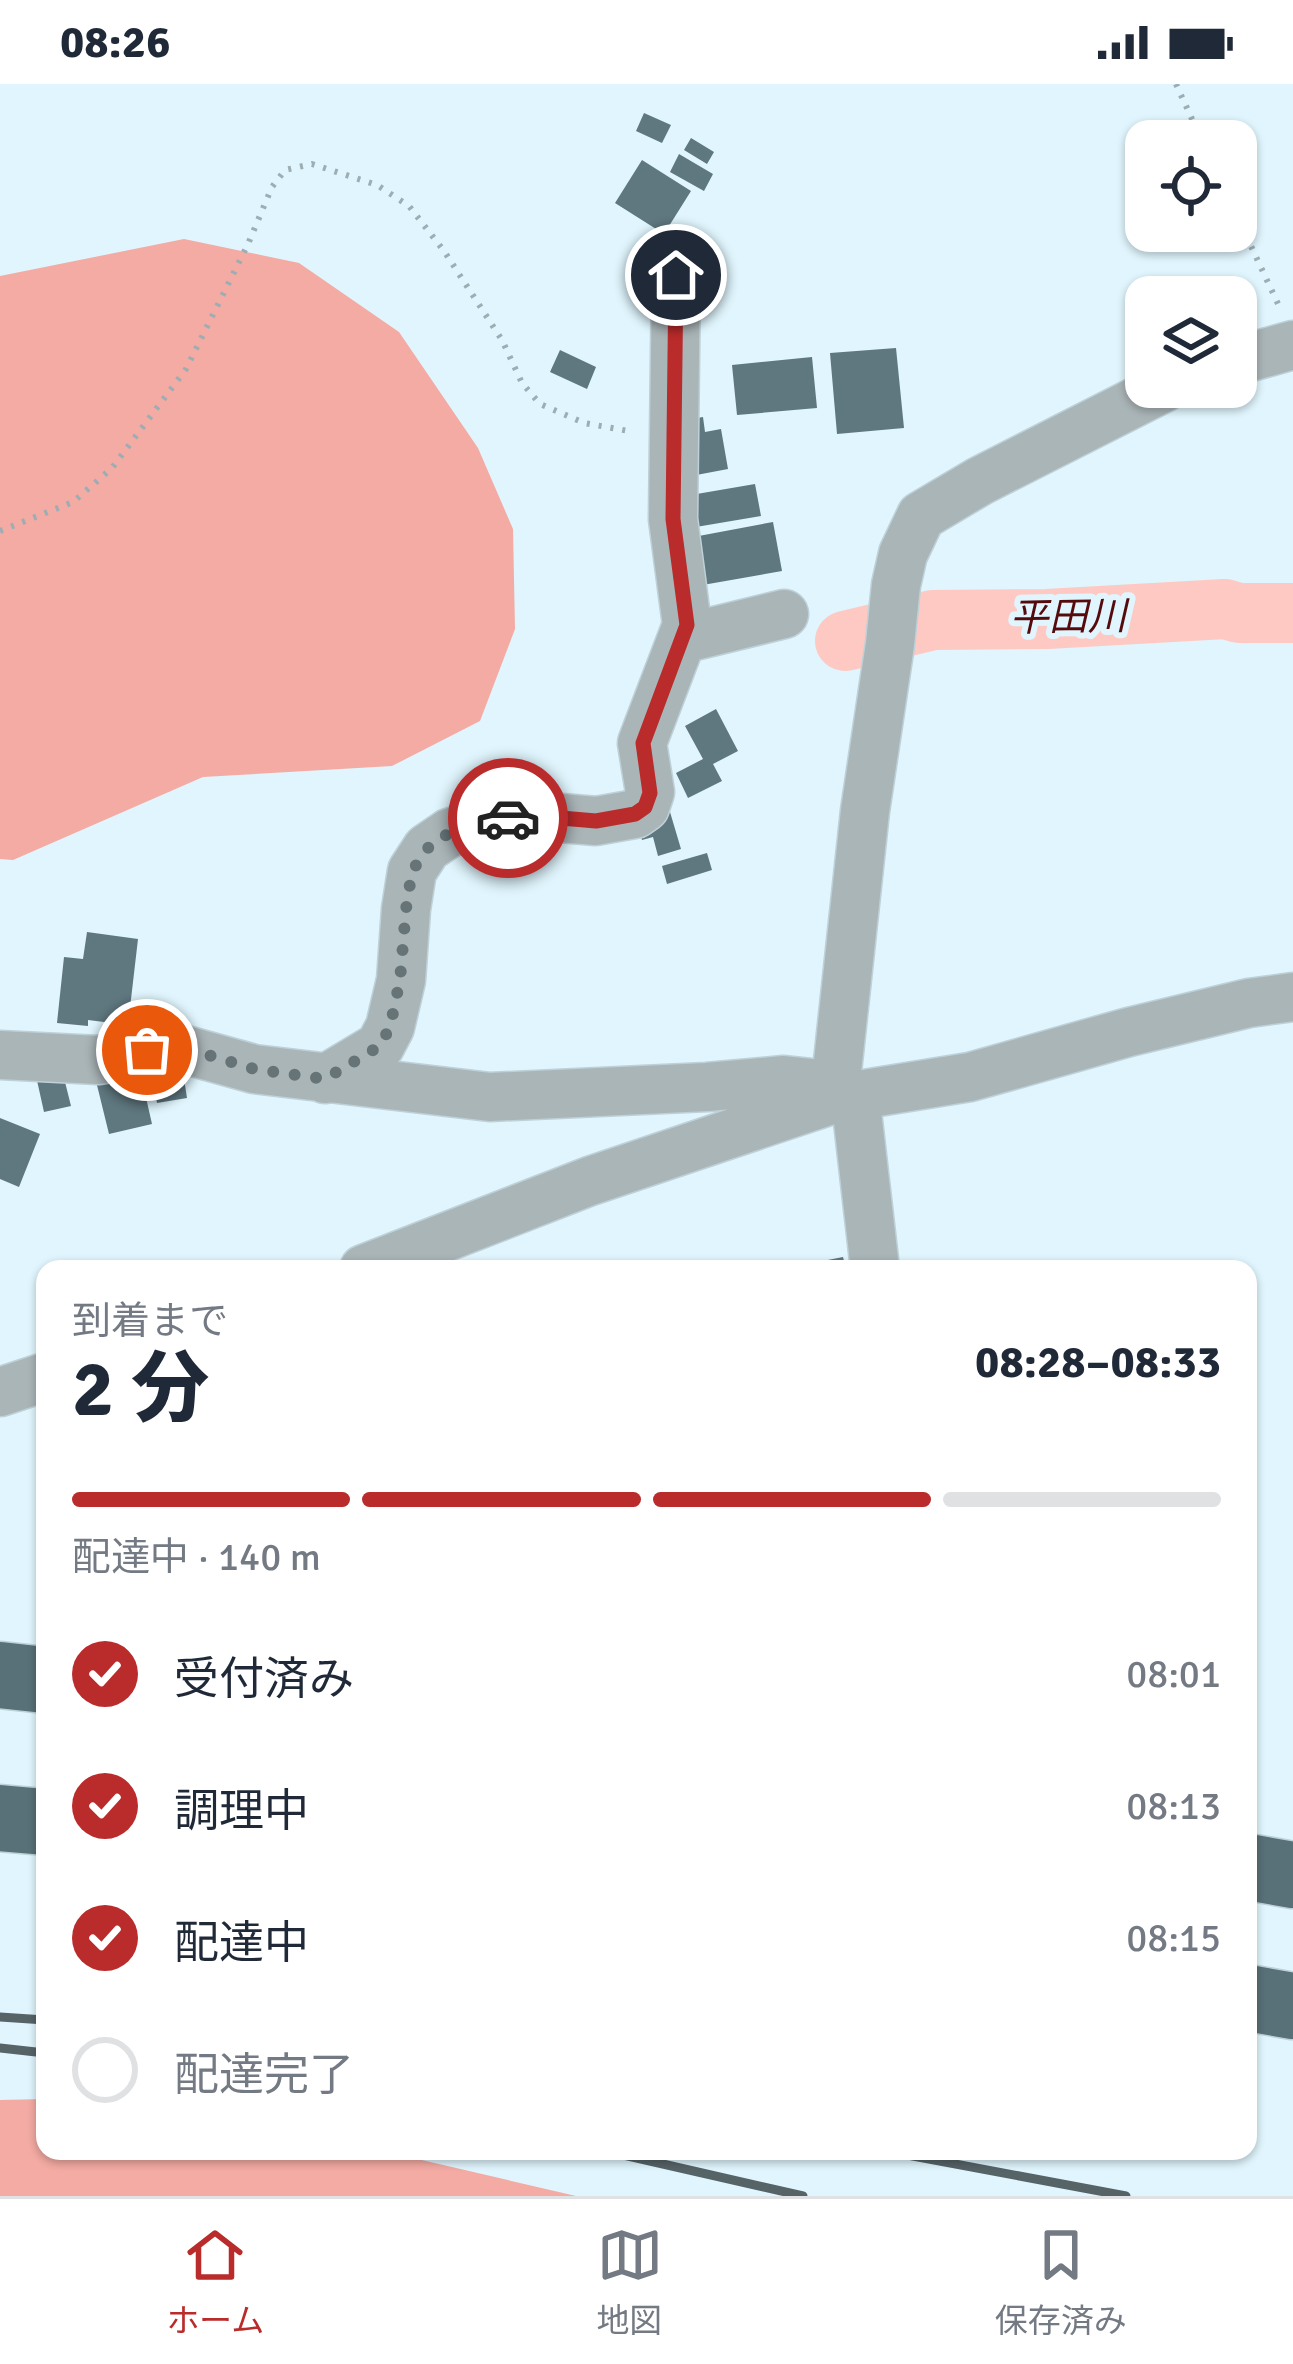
<!DOCTYPE html>
<html lang="ja">
<meta charset="utf-8">
<style>
:root{--surface:#fff;--page:#f2f2f3;--text:#1f2937;--muted:#747a83;--line:#e0e1e3;--accent:#ba2b2b}
body{margin:0;font-family:Signika,"Noto Sans JP",sans-serif;background:var(--page);color:var(--text);height:100vh;display:flex;flex-direction:column;font-size:45px;white-space:nowrap}
*{box-sizing:border-box;margin:0}
p{font-size:39px;color:var(--muted)}
.icon{flex:none;width:66px;height:66px;fill:none;stroke:currentColor;stroke-width:2;stroke-linecap:round;stroke-linejoin:round}
.map{position:relative;flex:1;overflow:hidden}
.drawer{position:absolute;left:36px;top:1176px;width:1221px;height:900px;display:flex;flex-direction:column;background:var(--surface);border-radius:24px;box-shadow:0 3px 9px #0004}
.drawer>*{flex:none}
.fabs{position:absolute;left:1125px;top:36px;display:grid;gap:24px}
.fabs a{display:grid;place-items:center;width:132px;height:132px;border-radius:24px;background:var(--surface);box-shadow:0 3px 9px #0004;font-size:60px}
.pin{position:absolute;display:grid;place-items:center;width:102px;height:102px;color:#fff;margin:-51px;border:6px solid #fff;border-radius:50%;box-shadow:0 3px 12px #0007}
.courier{position:absolute;display:grid;place-items:center;width:120px;height:120px;margin:-60px;border:9px solid #ba2b2b;border-radius:50%;background:#fff;color:#222;box-shadow:0 3px 15px #0007}
.summary em{font-style:normal;font-weight:800}
.summary div{display:flex;flex-direction:column-reverse}
.summary{display:flex;align-items:center;justify-content:space-between;height:204px;padding:0 36px}
h1{font-size:78px;font-weight:800;line-height:90px}
.bar{display:grid;grid-template-columns:repeat(4,1fr);gap:18px 12px;align-content:center;height:144px;padding:0 36px}
.bar i{height:15px;border-radius:9px;background:var(--line)}
.bar .on{background:var(--accent)}
.bar p{grid-column:span 4}
ol{padding:0 36px;list-style:none}
li{display:flex;align-items:center;gap:36px;height:132px}
li p{margin-inline-start:auto}
li .icon{padding:12px;border-radius:50%;background:var(--accent);color:#fff;stroke-width:4}
li:last-child{color:var(--muted)}
li i{width:66px;height:66px;border:6px solid var(--line);border-radius:50%}
.status{display:flex;justify-content:space-between;align-items:center;height:84px;padding:0 60px;background:var(--surface);direction:ltr}
.status svg{height:33px;fill:currentColor}
.tabs{display:flex;justify-content:space-around;align-items:center;height:168px;border-top:3px solid var(--line);background:var(--surface);font-size:33px;color:var(--muted)}
.tabs a{display:grid;justify-items:center;gap:6px}
.tabs .on{color:var(--accent)}
.map>svg:first-child{display:block}
</style>
<div class="status"><b>08:26</b><svg viewBox="0 0 49 12"><path d="M0 12V9h3v3zM5 12V6h3v6zM10 12V3h3v9zM15 12V0h3v12zM26 1h20v11H26zM47 4h2v5h-2z"/></svg></div>
<div class="map">
<svg width="1293" height="2112" viewBox="0 0 1293 2112">
<rect width="100%" height="100%" fill="#e0f5fd"/>
<path fill="#f3aba3" d="M184,155L299,179L399,248L478,364L513,445L515,545L480,637L392,682L203,693L13,776L0,775V192Z
M45,2015V2067H383L576,2112H0V2016Z"/>
<g fill="none" stroke-linecap="round" stroke-linejoin="round">
<path stroke="#fdc9c2" stroke-width="60" d="M845,557L933,536L1047,535L1225,525L1239,529H1293"/>
</g>
<path fill="#5f777f" d="M644,29L671,41L662,59L636,47Z
M691,54L714,68L707,80L684,66Z
M679,70L713,90L704,107L670,88Z
M642,76L691,107L664,150L615,119Z
M896,264L904,344L837,350L830,269Z
M560,266L596,283L587,305L550,288Z
M812,273L817,324L737,331L732,281Z
M703,333L705,348L721,345L728,385L691,392L681,337Z
M755,400L761,432L690,444L685,412Z
M773,438L782,487L697,502L688,454Z
M716,625L738,667L713,680L722,697L688,714L676,689L703,675L685,642Z
M670,728L681,765L658,772L653,753L642,756L637,738Z
M707,769L712,786L667,800L662,782Z
M87,848L138,855L128,941L88,936V942L57,939L64,873L83,875Z
M181,975L187,1014L157,1019L150,980Z
M62,986L71,1022L44,1028L36,992Z
M140,987L152,1040L109,1050L96,997Z
M0,1034L40,1050L19,1103L0,1095Z
M843,1173L846,1185H792V1183Z"/>
<g fill="none" stroke-linecap="round" stroke-linejoin="round">
<defs>
<path id="minor" d="M1236,277L1293,261
M682,555L784,530
M0,971L98,976L175,963L254,985L490,1013L707,1003L784,996L812,999L834,1015
M325,995L380,962L390,943L401,896L406,825L412,787L427,764L449,749L473,741L526,731L596,737L635,730L645,723L650,708L642,659L687,541L673,435L676,191
M855,1011L875,1185
M834,1015L865,727L890,560L896,501L903,470L921,432L980,397L1165,303
M364,1185L590,1097L834,1015L970,993L1129,948L1249,919L1293,913
M0,1308L45,1293"/>
<path id="highway" d="M0,1591L45,1596
M0,1734L45,1738
M1248,1783L1293,1791
M1248,1914L1293,1922"/>
</defs>
<use href="#minor" stroke="#bed1d8" stroke-width="51"/>
<use href="#highway" stroke="#bed1d8" stroke-width="69"/>
<path stroke="#9cadb3" stroke-width="6" stroke-dasharray="3 9" stroke-linecap="butt" d="M1176,0L1202,57
M1236,130L1279,222
M0,447L73,418L112,384L186,285L248,160L272,103L285,86L312,80L377,101L409,122L444,167L502,256L522,299L540,320L584,339L634,348"/>
<use href="#minor" stroke="#aab5b8" stroke-width="48"/>
<use href="#highway" stroke="#587077" stroke-width="66"/>
<path stroke="#566367" stroke-width="9" d="M0,1933L45,1936
M0,1964L45,1969
M606,2067L803,2112
M886,2067L1126,2112"/>
</g>
<g fill="none" stroke-linecap="round" stroke-linejoin="round">
<path stroke="#667478" stroke-width="12" stroke-dasharray="0 21.6" d="M147,966L185,964L254,985L325,995L380,962L390,943L400,896L406,825L412,787L428,764L449,749L473,741L508,734"/>
<path stroke="#ba2b2b" stroke-width="15" d="M508,734L526,731L596,737L635,730L645,723L650,709L643,659L687,541L673,435L676,191"/>
</g>
<g text-anchor="middle" dominant-baseline="central" stroke-width="12" stroke-linejoin="round" paint-order="stroke">
<g font-size="39" font-style="italic" fill="#550b0c" stroke="#e0f5fd">
<text transform="translate(1068 533) rotate(-1)">平田川</text>
</g>
</g>
</svg>
<div class="fabs">
<a><svg class="icon" aria-label="locate" viewBox="0 0 24 24"><circle cx="12" cy="12" r="6"/><path d="M12 2v4M12 18v4M2 12h4M18 12h4"/></svg></a>
<a><svg class="icon" aria-label="layers" viewBox="0 0 24 24"><path d="M12 4l9 5-9 5-9-5zM3 14l9 5 9-5"/></svg></a>
</div>
<div class="pin" style="left:147px;top:966px;background:#ea580c"><svg class="icon" aria-label="bag" viewBox="0 0 24 24"><path d="M5 8h14l-1 12H6zM9 8a3 3 0 0 1 6 0"/></svg></div>
<div class="pin" style="left:676px;top:191px;background:#1f2937"><svg class="icon" aria-label="home" viewBox="0 0 24 24"><path d="M3 11l9-7 9 7M6 9v11h12V9"/></svg></div>
<div class="courier" style="left:508px;top:734px"><svg class="icon" aria-label="car" viewBox="0 0 24 24"><path d="M5 17H2v-5l4-1 3-4h7l3 4 3 1v5h-3M9 17h6M6 11h13"/><circle cx="7" cy="17" r="2"/><circle cx="17" cy="17" r="2"/></svg></div>
<section class="drawer">
<div class="summary"><div><h1>2 分</h1><p>到着まで</p></div><em>08:28–08:33</em></div>
<div class="bar"><i class="on"></i><i class="on"></i><i class="on"></i><i></i><p>配達中 · 140 m</p></div>
<ol>
<li><svg class="icon" aria-label="check" viewBox="0 0 24 24"><path d="M5 12l5 5 9-10"/></svg>受付済み<p>08:01</p></li>
<li><svg class="icon" aria-label="check" viewBox="0 0 24 24"><path d="M5 12l5 5 9-10"/></svg>調理中<p>08:13</p></li>
<li><svg class="icon" aria-label="check" viewBox="0 0 24 24"><path d="M5 12l5 5 9-10"/></svg>配達中<p>08:15</p></li>
<li><i></i>配達完了</li>
</ol>
</section>
</div>
<nav class="tabs">
<a class="on"><svg class="icon" aria-label="home" viewBox="0 0 24 24"><path d="M3 11l9-7 9 7M6 9v11h12V9"/></svg>ホーム</a>
<a><svg class="icon" aria-label="map" viewBox="0 0 24 24"><path d="M3 6l6-2 6 2 6-2v14l-6 2-6-2-6 2zM9 4v14M15 6v14"/></svg>地図</a>
<a><svg class="icon" aria-label="saved" viewBox="0 0 24 24"><path d="M7 4h10v16l-5-4-5 4z"/></svg>保存済み</a>
</nav>
